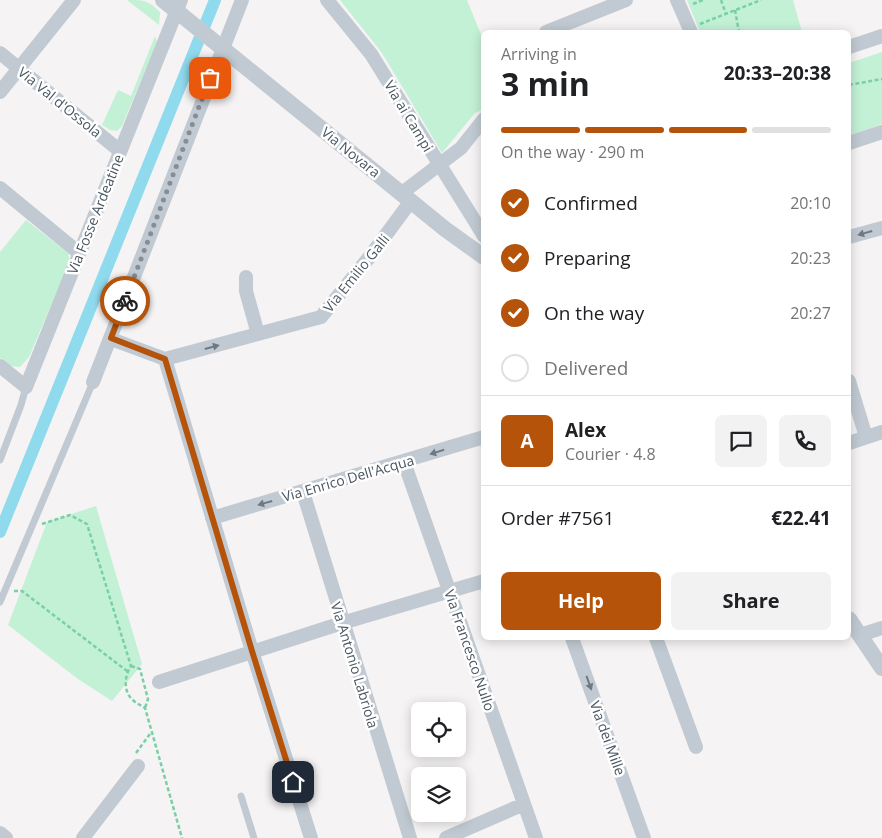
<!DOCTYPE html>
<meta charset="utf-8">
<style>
:root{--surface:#fff;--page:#f2f2f2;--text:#202124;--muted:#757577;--line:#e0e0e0;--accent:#b45309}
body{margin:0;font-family:"Open Sans",sans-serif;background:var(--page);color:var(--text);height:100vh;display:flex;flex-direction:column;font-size:19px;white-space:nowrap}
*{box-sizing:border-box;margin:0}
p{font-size:16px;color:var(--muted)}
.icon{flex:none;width:28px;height:28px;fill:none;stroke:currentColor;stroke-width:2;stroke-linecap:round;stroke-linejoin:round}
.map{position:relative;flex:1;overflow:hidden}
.sheet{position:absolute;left:481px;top:30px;width:370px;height:610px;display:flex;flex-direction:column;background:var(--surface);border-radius:8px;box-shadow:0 2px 12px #0003}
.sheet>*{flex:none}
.buttons{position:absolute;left:411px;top:702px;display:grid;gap:10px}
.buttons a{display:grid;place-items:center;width:55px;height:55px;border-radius:8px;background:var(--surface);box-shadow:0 2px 12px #0003;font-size:25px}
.pin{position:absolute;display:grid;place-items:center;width:42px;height:42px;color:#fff;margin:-21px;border-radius:10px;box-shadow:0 2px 8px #0006}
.courier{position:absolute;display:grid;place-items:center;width:50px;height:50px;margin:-25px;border:4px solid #b45309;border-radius:50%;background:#fff;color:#222;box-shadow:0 1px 6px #0007}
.head em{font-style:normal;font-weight:700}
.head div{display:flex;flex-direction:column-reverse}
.head{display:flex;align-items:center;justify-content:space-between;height:85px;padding:0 20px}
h1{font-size:32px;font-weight:700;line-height:38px}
.bar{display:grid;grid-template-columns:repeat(4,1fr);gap:8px 5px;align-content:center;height:60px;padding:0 20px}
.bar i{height:6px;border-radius:4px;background:var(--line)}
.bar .selected{background:var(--accent)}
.bar p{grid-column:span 4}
.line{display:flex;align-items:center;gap:12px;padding:0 20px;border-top:1px solid var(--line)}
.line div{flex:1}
.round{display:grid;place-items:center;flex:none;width:52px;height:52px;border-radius:8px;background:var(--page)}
ol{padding:0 20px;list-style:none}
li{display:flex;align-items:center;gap:15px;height:55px}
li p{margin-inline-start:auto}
li .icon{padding:5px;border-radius:50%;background:var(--accent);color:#fff;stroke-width:4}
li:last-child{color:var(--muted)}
li i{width:28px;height:28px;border:2px solid var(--line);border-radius:50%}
.button{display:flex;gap:10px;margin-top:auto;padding:10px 20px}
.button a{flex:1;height:58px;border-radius:8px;background:var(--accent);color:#fff;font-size:20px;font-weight:700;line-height:58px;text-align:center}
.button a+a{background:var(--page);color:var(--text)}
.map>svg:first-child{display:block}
</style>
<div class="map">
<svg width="882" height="838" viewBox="0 0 882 838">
<rect width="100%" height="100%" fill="#f5f3f3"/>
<path fill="#c3f1d5" d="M127,0C144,0 148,0 160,12L159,25Z
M340,0H467L484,42V109L475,113L442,153L382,53Z
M687,0H793L802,32H700Z
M155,36L157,42L122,126L117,131L110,130L102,125L118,90L131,96Z
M882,52V124L849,136V63Z
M26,220L68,253L70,261L29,357L20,367L10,366L0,358V252Z
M96,506L142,664L112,701L78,679L8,625L47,522Z"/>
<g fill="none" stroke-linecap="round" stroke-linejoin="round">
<path stroke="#90daee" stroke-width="12" d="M0,532L215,0"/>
<path stroke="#7ad0a6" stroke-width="2.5" stroke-dasharray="4 2.5" stroke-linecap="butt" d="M721,0L726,14
M693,4L703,0
M735,10L739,32
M700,24L761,0
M849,85L882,79
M42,524L70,515L87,524L131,666C124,676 123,693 134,701C137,704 141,705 145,708L182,838
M14,591H22L127,671
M131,666L140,669L148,699L145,708
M136,753L150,734"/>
<path stroke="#c1cad2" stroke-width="7" d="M0,460L21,405L26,387
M0,602L93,382
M241,796L254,838"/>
<path stroke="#c1cad2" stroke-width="14" d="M327,0L371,54L484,236
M677,0L691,32
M546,32L626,0
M849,47L882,36
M0,53L120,151
M0,92L74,0
M849,143L882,132
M0,188L79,253
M402,193L461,148L484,119
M849,237L882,228
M246,277V291L258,334
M111,339L165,359L321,317L371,255L411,201
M165,359L252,651L311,838
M0,366L26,387L181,0
M849,381L866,437
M93,382L242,0
M849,443L882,432
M404,462L536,838
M303,492L410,838
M212,518L484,437
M860,635L882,628
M572,638L644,838
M656,638L696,747
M159,682L342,623L484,581
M0,833L6,838
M83,838L138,766
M446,838L524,804"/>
<path stroke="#c1cad2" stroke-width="16" d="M163,0L445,229L484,257
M849,619L882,668"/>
</g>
<defs><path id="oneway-solid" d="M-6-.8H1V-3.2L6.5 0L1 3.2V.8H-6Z" transform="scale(1.25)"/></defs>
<g fill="#6e7983">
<use href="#oneway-solid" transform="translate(865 233) rotate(164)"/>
<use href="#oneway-solid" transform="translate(212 347) rotate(-15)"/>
<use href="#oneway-solid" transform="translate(437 452) rotate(163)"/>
<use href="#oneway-solid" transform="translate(265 503) rotate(164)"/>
<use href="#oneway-solid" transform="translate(589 683) rotate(70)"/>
</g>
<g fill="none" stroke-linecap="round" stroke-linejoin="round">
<path stroke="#868d94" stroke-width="5" stroke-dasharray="0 9" d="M125,301L210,78"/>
<path stroke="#b45309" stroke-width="6" d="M125,301L111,338L165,359L252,651L293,782"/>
</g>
<g text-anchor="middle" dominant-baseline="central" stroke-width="5" stroke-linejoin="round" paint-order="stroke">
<g font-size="14" fill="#4a5661" stroke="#fff">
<text transform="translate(60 102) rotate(39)">Via Val d'Ossola</text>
<text transform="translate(409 116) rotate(59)">Via ai Campi</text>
<text transform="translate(351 152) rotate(39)">Via Novara</text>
<text transform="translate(95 214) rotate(-68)">Via Fosse Ardeatine</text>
<text transform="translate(356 273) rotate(-51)">Via Emilio Galli</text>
<text transform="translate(348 478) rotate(-16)">Via Enrico Dell'Acqua</text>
<text transform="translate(470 650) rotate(71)">Via Francesco Nullo</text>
<text transform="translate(355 665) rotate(73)">Via Antonio Labriola</text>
<text transform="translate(608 738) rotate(70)">Via dei Mille</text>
</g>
</g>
</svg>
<div class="buttons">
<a><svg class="icon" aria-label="locate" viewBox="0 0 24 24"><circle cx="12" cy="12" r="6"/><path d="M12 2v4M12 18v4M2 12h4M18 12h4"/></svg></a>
<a><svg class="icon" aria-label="layers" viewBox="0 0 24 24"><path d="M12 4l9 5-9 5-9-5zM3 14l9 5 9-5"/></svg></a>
</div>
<div class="pin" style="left:210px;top:78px;background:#ea580c"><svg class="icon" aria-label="bag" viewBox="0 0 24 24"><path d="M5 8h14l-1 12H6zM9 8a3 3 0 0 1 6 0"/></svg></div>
<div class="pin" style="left:293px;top:782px;background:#1f2937"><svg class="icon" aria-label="home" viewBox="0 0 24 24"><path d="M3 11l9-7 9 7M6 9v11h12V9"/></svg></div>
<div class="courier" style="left:125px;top:301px"><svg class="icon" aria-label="bike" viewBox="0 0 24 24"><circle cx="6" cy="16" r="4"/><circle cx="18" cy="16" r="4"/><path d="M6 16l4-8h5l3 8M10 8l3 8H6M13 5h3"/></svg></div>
<section class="sheet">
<div class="head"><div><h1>3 min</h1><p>Arriving in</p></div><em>20:33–20:38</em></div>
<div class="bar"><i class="selected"></i><i class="selected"></i><i class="selected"></i><i></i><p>On the way · 290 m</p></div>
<ol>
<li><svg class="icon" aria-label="check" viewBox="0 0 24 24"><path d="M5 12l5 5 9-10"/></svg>Confirmed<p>20:10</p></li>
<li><svg class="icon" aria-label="check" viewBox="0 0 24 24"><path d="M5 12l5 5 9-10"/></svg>Preparing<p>20:23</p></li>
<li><svg class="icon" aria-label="check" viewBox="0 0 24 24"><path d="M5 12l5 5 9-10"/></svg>On the way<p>20:27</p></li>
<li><i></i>Delivered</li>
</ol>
<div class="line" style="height:90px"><b class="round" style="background:var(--accent);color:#fff">A</b><div><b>Alex</b><p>Courier · 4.8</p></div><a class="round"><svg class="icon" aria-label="chat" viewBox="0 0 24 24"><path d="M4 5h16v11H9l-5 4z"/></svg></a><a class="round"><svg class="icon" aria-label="phone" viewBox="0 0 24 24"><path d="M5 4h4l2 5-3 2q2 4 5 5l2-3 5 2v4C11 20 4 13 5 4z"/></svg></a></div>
<div class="line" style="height:65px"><div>Order #7561</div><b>€22.41</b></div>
<div class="button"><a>Help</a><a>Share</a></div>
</section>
</div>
